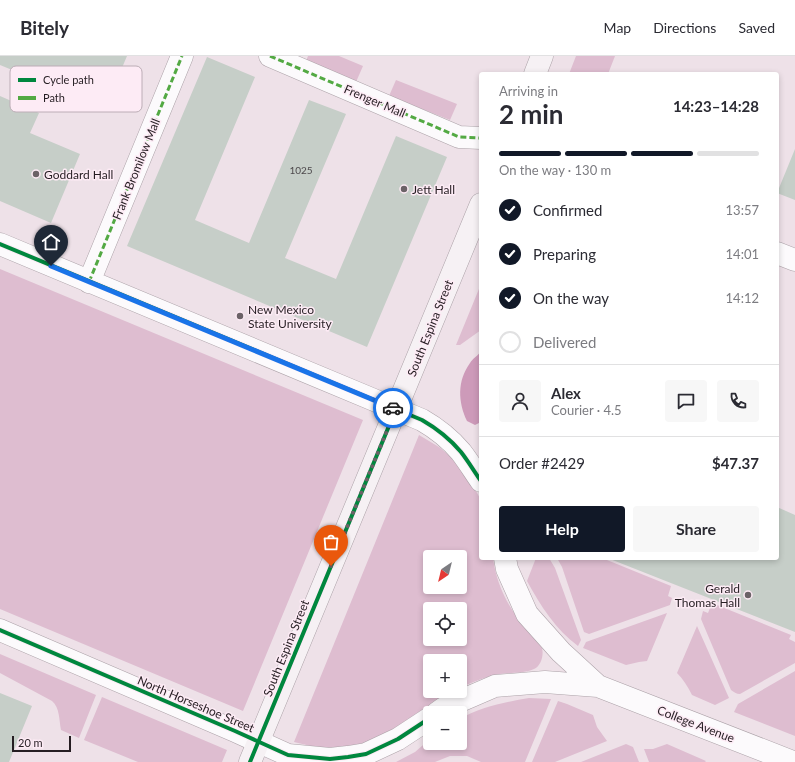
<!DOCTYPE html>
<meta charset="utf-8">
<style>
:root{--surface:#fff;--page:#f7f7f7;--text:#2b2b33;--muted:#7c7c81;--line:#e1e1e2;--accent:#111827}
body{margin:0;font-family:Lato,sans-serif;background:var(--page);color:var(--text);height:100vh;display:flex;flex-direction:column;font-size:15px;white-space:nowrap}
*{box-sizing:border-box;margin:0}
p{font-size:13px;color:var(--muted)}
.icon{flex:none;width:22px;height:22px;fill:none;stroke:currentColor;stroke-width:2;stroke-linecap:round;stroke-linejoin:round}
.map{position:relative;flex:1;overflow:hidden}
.drawer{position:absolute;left:479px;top:16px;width:300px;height:488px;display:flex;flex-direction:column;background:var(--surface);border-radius:4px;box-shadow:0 2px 6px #0003}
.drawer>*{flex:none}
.needle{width:26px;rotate:215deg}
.tools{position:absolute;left:423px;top:494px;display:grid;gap:8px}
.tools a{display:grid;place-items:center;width:44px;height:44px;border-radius:4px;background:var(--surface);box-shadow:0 2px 6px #0003;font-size:20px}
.scale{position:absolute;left:12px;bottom:10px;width:59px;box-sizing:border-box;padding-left:4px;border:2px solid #251d22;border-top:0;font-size:11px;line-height:14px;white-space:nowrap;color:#251d22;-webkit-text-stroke:3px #fdebf5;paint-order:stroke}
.pin{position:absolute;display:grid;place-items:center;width:34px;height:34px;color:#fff;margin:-41px -17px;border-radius:50% 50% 50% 0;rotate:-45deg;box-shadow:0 0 4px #0007}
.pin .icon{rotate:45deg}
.courier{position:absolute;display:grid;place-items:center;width:40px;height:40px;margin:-20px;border:3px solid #1a73e8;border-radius:50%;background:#fff;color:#222;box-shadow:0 1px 5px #0007}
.overview em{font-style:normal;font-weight:700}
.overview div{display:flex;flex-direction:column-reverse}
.overview{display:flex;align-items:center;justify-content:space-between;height:68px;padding:0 20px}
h1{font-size:26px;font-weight:700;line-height:30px}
.bar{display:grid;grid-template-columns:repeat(4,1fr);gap:6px 4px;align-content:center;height:48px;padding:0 20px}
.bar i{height:5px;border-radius:3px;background:var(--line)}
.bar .on{background:var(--accent)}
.bar p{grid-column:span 4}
.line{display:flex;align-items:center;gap:10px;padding:0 20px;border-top:1px solid var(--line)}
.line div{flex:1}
.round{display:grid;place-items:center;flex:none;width:42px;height:42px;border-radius:4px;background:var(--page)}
ol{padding:0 20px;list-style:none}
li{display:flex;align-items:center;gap:12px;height:44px}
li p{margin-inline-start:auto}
li .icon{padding:4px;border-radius:50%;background:var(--accent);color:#fff;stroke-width:4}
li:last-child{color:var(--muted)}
li i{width:22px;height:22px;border:2px solid var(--line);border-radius:50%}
.action{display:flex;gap:8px;margin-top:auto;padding:8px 20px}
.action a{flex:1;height:46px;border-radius:4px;background:var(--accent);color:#fff;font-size:16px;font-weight:700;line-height:46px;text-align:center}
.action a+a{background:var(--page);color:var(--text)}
header{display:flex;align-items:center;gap:24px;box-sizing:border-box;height:56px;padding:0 20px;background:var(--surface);border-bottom:1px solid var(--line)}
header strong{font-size:19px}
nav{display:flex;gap:22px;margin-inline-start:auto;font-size:14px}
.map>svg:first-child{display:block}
</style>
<header>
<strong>Bitely</strong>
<nav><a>Map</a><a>Directions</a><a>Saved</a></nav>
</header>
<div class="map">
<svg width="795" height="706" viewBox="0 0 795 706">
<rect width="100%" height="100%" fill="#eee1e8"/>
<path fill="#debdd0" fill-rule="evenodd" d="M308,0H339L363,10L356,26L306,5Z
M576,0H615L608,18H569Z
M396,24L457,48L450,64L389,40Z
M0,213L363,364L243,655L0,553Z
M481,228V274L460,289H456Z
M419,379L439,391L451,401L472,428L481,444V502H493C496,524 504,543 517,561C523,568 540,585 542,592C544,599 541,610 534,613C523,618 511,616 500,618C487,620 473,626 460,632V605H430V635H453L440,642L374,686L331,693L319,692L294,686ZM430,501H460V531H430ZM430,553H460V583H430Z
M536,502H549L555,512L581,584L578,590C556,574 540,549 527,525Z
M557,502H602L671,530L668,540L672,542L670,549L589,578L584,576L562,511Z
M712,547L791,579L789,583L795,586V607L740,638C736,638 734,636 731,634L701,563L703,555L708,557Z
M667,557L647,605L639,606L626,609L583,592L586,586Z
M697,570L729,642L715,649L692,639C688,631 683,623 677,617Z
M0,598L96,639L79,682L61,674C59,664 60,652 52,645L0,617Z
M795,615V680L734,656L738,648Z
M102,641L227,694L222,706H138L84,684Z
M529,642L551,643L525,706H481L467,700H450L435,706H396L415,696L430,683V687H460V663C480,651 506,646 529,642Z
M558,645L567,648L593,659L597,671L607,685L555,706H532Z
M626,688L633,691L639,706H581Z
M667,688L706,705L705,706H649L644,693H653Z"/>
<path fill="#cd9ab9" d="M481,295V366L475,369L467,365C458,346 457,325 470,307C473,302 478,300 481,295Z"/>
<path fill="#c6cec8" d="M0,0H127L105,52L0,9Z
M207,1L255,21L195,164L249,187L309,44L346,58L285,202L336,223L396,80L447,101L367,291L127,190Z
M0,40L39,57L30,77L80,98L51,167L0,145Z
M795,93V144L777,137Z
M777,451L795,459V576L610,503V502H777Z
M0,637L32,650L9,706H0Z"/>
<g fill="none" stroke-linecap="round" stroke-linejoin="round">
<defs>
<path id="street" d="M270,0L459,81L481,82
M0,188L422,364C436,372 450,383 461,396C468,405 474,415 481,425
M777,197L795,204
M89,226L182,0
M505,502L507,513L527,558L561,596L598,630
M0,574L235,675L288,699L330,703L348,701L366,698L398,683L430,662
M437,657L444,652L495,630L545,626L598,630L793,706"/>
<path id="secondary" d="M535,18L542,0
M250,706L481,148"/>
</defs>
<use href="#street" stroke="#aca2a8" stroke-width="23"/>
<use href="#secondary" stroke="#aca2a8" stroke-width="23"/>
<use href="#street" stroke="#fcfafc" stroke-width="22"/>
<use href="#secondary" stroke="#f6f1f4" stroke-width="22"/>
<path stroke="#53a943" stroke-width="3" stroke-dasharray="6 3" stroke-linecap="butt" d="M270,0L459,81L481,82
M89,226L182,0"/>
<defs>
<path id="cycleway" d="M0,188L422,364C436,372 450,383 461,396C468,405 474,415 481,425
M0,574L235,675L288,699L330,703L348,701L366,698L398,683L430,662
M250,706L396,353"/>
</defs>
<use href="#cycleway" stroke="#fdebf5" stroke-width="6"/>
<use href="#cycleway" stroke="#00873e" stroke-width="4"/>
</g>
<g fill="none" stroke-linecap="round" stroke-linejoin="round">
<path stroke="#6b6267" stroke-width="4" stroke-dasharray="0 7.2" d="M331,510L396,353L393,352"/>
<path stroke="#1a73e8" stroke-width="5" d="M51,210L393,352"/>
</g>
<g fill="#6b6267" stroke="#fdebf5" stroke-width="1.5">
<circle cx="36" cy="118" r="4"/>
<circle cx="404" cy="133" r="4"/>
<circle cx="240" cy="260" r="4"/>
<circle cx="748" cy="539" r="4"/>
</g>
<g text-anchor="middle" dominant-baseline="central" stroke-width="3" stroke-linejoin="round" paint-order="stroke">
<g font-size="10" fill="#4d494c">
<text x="301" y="114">1025</text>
</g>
<g font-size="12" fill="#251d22" stroke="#fdebf5">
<text transform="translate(375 45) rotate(23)">Frenger Mall</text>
<text transform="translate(136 113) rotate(-68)">Frank Bromilow Mall</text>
<text transform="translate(430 272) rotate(-68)">South Espina Street</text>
<text transform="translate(286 592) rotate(-68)">South Espina Street</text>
<text transform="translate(196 648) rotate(23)">North Horseshoe Street</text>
<text transform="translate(696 668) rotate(21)">College Avenue</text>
</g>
<g font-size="12" fill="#251d22" stroke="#fdebf5" text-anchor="start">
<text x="44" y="118">Goddard Hall</text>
<text x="412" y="133">Jett Hall</text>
<text x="248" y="253">New Mexico<tspan x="248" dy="14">State University</tspan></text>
<text x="740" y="532" text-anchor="end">Gerald<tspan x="740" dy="14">Thomas Hall</tspan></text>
</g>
</g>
<rect x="10" y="10" width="132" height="46" rx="6" fill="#fdebf5" stroke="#bcadb6" stroke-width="1"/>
<rect x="18" y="22" width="18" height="4" fill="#00873e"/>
<rect x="18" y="40" width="18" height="4" fill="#53a943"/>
<g font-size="11" fill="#251d22">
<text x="43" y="28">Cycle path</text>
<text x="43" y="46">Path</text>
</g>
</svg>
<div class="tools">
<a><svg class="needle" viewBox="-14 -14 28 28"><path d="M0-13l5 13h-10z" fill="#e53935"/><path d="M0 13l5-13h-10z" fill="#7c7c81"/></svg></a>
<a><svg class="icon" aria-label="locate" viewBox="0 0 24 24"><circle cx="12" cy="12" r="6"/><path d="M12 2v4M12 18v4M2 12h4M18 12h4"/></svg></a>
<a>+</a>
<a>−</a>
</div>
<div class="scale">20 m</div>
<div class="pin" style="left:331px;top:510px;background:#ea580c"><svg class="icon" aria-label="bag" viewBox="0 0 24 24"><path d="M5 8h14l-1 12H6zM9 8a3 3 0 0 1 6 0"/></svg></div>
<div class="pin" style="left:51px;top:210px;background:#1f2937"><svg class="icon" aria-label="home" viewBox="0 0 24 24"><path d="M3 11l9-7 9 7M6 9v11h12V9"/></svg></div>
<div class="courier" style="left:393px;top:352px"><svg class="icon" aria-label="car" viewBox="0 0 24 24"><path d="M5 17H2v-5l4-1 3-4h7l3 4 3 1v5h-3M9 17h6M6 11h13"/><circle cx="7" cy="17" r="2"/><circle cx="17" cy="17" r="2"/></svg></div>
<section class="drawer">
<div class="overview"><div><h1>2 min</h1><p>Arriving in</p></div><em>14:23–14:28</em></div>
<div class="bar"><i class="on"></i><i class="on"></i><i class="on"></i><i></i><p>On the way · 130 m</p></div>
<ol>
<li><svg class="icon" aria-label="check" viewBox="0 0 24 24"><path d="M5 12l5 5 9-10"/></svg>Confirmed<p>13:57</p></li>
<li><svg class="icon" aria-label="check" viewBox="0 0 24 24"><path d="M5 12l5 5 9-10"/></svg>Preparing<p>14:01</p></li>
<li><svg class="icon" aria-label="check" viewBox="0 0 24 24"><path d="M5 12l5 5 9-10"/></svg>On the way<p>14:12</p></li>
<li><i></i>Delivered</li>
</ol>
<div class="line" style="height:72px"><a class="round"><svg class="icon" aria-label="person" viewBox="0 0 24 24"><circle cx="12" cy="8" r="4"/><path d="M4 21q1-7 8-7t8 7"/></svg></a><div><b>Alex</b><p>Courier · 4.5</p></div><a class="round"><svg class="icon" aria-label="chat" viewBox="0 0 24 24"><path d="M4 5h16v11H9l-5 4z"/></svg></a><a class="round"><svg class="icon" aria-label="phone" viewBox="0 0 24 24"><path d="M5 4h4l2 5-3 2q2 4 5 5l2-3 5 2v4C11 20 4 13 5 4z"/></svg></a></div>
<div class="line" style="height:52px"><div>Order #2429</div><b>$47.37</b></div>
<div class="action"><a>Help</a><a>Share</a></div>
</section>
</div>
